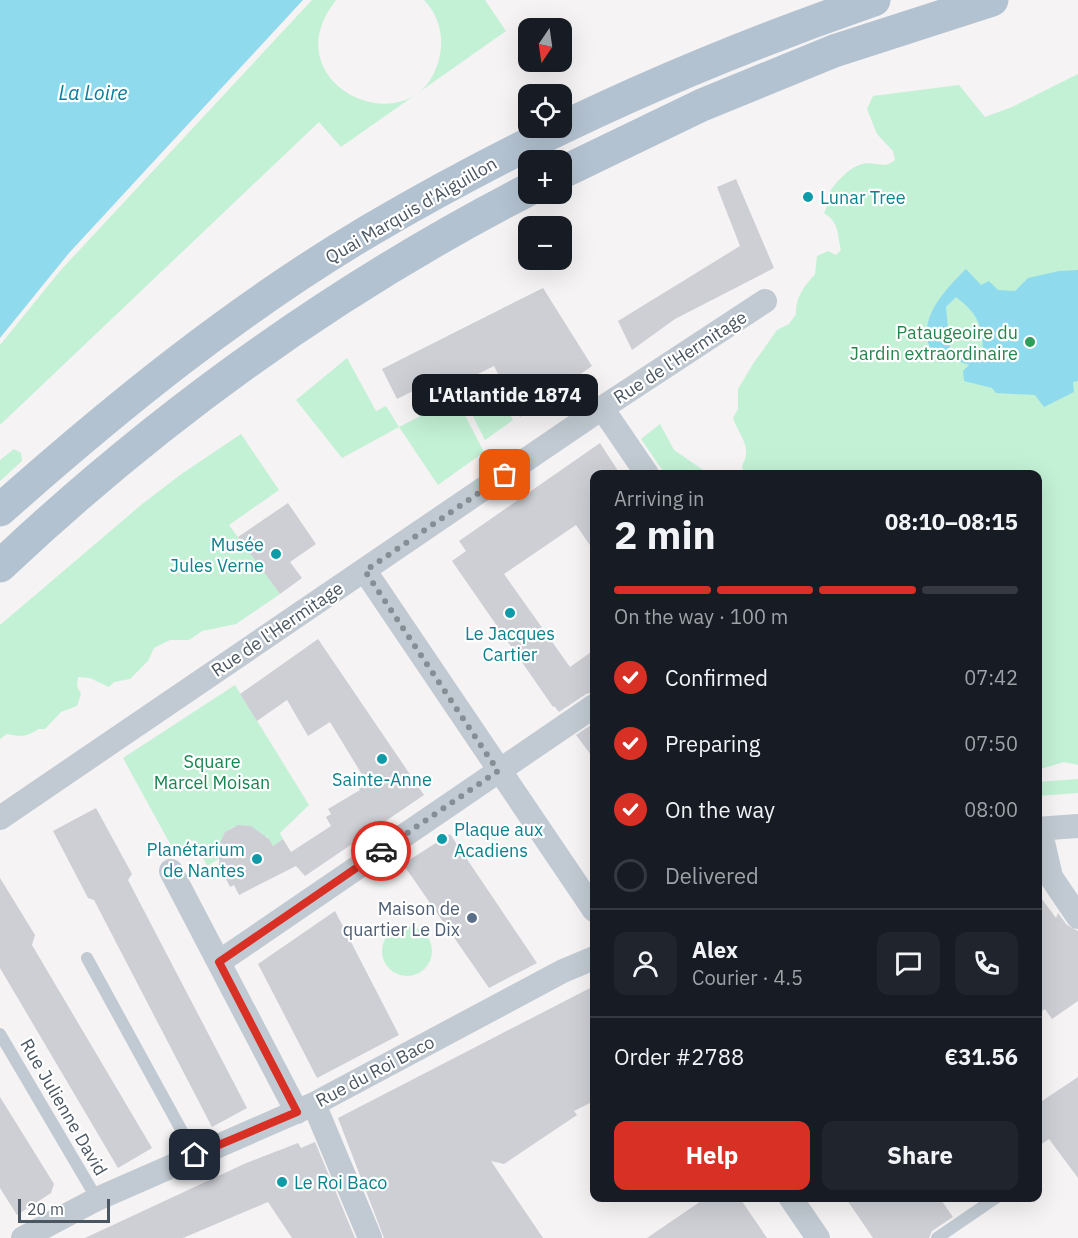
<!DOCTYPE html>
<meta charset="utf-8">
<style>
:root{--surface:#171b24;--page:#20242c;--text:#f1f3f6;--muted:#9ea1a6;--line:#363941;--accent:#d93025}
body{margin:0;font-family:"IBM Plex Sans",sans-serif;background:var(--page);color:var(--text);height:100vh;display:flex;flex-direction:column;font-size:22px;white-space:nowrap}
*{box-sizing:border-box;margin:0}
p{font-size:20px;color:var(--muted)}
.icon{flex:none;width:33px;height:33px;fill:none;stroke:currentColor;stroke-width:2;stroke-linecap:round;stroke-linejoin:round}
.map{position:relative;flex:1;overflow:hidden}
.panel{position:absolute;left:590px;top:470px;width:452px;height:732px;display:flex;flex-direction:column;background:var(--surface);border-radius:12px;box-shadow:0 6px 24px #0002}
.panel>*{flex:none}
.needle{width:39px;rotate:193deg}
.tools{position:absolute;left:518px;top:18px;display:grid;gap:12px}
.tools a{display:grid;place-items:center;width:54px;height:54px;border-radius:12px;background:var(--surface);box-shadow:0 6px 24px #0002;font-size:30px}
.scale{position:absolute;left:18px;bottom:15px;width:92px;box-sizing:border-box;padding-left:6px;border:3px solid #4a5661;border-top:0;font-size:16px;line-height:21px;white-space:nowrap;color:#4a5661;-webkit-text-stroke:4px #fff;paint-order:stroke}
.pin{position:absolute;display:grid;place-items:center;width:51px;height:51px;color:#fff;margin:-26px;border-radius:12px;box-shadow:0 3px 9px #0006}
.courier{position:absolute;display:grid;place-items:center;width:60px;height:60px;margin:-30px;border:4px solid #d93025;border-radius:50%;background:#fff;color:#222;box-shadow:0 2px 8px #0007}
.bubble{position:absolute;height:42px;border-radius:12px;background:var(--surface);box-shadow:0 6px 24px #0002;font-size:20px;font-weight:700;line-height:42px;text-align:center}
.head em{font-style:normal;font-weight:700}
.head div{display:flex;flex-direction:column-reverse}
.head{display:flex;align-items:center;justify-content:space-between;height:102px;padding:0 24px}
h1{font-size:39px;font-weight:700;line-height:45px}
.bar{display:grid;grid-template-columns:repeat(4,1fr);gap:9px 6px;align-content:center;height:72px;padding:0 24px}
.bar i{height:8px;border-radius:4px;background:var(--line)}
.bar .current{background:var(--accent)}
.bar p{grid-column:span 4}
.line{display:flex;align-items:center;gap:15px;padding:0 24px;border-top:2px solid var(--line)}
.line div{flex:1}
.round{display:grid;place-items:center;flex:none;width:63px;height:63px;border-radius:12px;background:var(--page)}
ol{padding:0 24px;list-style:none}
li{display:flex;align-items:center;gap:18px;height:66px}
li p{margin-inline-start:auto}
li .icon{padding:6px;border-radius:50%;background:var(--accent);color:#fff;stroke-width:4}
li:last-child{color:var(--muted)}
li i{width:33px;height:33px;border:3px solid var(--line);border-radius:50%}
.primary-button{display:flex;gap:12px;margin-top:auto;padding:12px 24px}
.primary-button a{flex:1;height:69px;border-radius:12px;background:var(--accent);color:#fff;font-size:24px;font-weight:700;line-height:69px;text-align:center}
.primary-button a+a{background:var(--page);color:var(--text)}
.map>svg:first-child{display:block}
</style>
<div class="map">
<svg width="1078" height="1238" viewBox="0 0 1078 1238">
<rect width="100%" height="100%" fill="#f5f3f3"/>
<path fill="#c3f1d5" d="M312,0H336C267,87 420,153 440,55C444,35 438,14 424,0H485L506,31L341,147L319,122L0,425V345L60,271Z
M1078,74V765L1064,762L1037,770L1036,474H744L742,466C753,446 739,436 733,418L738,409V389L753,364L777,330L789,324L796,314C795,297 805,286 815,274L817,256L828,251L836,255L841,250C837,235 840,223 824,213C829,205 826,195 833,187C840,178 851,167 862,164C874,161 885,170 895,160L893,151L877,134L867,109L873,96L959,85L985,117L1012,107Z
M347,358L376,411L386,406L399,427L456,398L484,452L438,485L399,427L342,458L296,400Z
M492,380L513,420L485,440L462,395Z
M660,424L674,450L709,474H665L641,439Z
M241,434L279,490L229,525L280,594L236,624L202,631L189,640H170L154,648L148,661L130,679L114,682L109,687L90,678L78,677L77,686L81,694L77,706L61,712L45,729H38C27,737 21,737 7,734L0,739V625L141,505L180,475Z
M14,449L21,453L22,461L0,481V460Z
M235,685L309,805L280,833L283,839L273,846L267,836L263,838C255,826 245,822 231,828L220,843L222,857L207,866L194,840L174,851L123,758Z
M1078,779V793L1037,796V782Z
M382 951a25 25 0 1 1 50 0a25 25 0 1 1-50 0Z"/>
<path fill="#90daee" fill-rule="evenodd" d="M0,0H303L69,253L0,338Z
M966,269L981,285L989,281L998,290L1015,291L1028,278L1059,271L1078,270V381L1073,382L1074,392L1044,407L1035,395L996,393L992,388L964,381L963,371L969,365C959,361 950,358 940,363C908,328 941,294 966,269ZM956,297C977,313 983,325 983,352L966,353L950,350L946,307Z"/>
<path fill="#cdcfd5" d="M736,179L774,268L675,319L632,350L618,321L740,246L717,187Z
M543,288L592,366L520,417L494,366L442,392L437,379L397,399L382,369Z
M600,443L620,474H594V551L576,525L504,574L570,667L594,650V692L586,694L559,712L554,706L553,707L452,561L466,551L459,541Z
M288,503L316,544L290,562L302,578L280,594L238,537Z
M318,639L424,795L305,876L296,866L239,895L234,885L230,887L219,865L220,843L225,832L238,825L251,826L269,839L273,846L283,839L291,852L331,826L326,817L331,814L328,809L360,790L358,787L366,781L330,722L308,736L287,700L257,721L240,694Z
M594,723V759L576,735Z
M96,808L132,874L128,880L247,1108L212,1127L94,900L88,898L53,831Z
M450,834L537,963L489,988L403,864Z
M0,878L35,935L32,945L152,1148L118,1168L0,968Z
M1036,891L1056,918L1058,913L1067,925L1078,931V1001L1052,1019L1045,1009L1036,1015Z
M335,911L399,1035L317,1078L258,964Z
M594,986V1101L574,1111L577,1115L504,1164L491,1161L543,1238H384L338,1118Z
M1078,1077V1178L1049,1139L1036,1148V1105Z
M0,1097L54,1184L51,1193L17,1215L0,1188Z
M315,1142L355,1238H292L268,1202L183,1238H85L244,1164L298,1143L301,1148Z
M707,1197H739L767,1238H647Z
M845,1197H939L953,1217L932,1231L929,1238H873Z"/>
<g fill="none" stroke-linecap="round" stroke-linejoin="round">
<path stroke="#c1cad2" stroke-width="12" d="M87,958L195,1155
M0,1034L97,1199
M937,1238L997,1197"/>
<path stroke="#c1cad2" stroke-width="24" d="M602,408L647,474
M365,571L594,910
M0,818L602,408L765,301
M1036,829L1078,826
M1040,829L1051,877L1078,917
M171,871L297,1112
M219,962L594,706
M314,1104L370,1238
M790,1197L818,1238
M23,1238L97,1199L314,1104L563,971L594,958"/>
<path stroke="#b3c2d1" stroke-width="33" d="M561,173L702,105L834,51L992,0
M0,510C116,407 238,308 372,229C530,136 700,60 874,0
M0,566C157,418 336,289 528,190"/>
</g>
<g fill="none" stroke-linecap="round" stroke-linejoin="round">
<path stroke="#868d94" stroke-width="6" stroke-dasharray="0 10.8" d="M381,851L498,771L365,571L505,475"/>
<path stroke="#d93025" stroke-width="8" d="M195,1155L297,1112L219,962L381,851"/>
</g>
<g fill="#0f9aa8" stroke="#fff" stroke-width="2">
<circle cx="808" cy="197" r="6"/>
<circle cx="276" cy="554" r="6"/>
<circle cx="510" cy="613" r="6"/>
<circle cx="382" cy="759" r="6"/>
<circle cx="442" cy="839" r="6"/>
<circle cx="257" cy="859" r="6"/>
<circle cx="282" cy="1182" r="6"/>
</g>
<circle fill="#2e9e5b" stroke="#fff" stroke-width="2" cx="1030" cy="342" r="6"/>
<circle fill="#5c6f8a" stroke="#fff" stroke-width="2" cx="472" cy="918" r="6"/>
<g text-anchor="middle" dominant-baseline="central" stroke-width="4.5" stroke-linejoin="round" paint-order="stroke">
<g font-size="18" fill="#0d838f" stroke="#fff" text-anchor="start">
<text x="820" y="197">Lunar Tree</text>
<text x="264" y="544" text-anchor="end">Musée<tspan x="264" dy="21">Jules Verne</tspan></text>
<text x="510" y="633" text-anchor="middle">Le Jacques<tspan x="510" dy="21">Cartier</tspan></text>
<text x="382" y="779" text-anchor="middle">Sainte-Anne</text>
<text x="454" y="829">Plaque aux<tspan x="454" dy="21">Acadiens</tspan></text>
<text x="245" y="849" text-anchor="end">Planétarium<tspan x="245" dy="21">de Nantes</tspan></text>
<text x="294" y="1182">Le Roi Baco</text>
</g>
<g font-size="18" fill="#4a5661" stroke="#fff">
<text transform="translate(411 210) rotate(-30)">Quai Marquis d'Aiguillon</text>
<text transform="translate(680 357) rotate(-33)">Rue de l'Hermitage</text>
<text transform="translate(277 629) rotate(-34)">Rue de l'Hermitage</text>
<text transform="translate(375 1071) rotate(-28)">Rue du Roi Baco</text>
<text transform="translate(64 1107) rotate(60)">Rue Julienne David</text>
</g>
<g font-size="18" fill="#27864d" stroke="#fff" text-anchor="end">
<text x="1018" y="332">Pataugeoire du<tspan x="1018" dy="21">Jardin extraordinaire</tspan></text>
</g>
<g font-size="18" fill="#17864f" stroke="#fff">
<text x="212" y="761">Square<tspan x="212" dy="21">Marcel Moisan</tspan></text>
</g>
<g font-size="18" fill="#4e5e75" stroke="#fff" text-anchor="end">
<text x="460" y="908">Maison de<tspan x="460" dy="21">quartier Le Dix</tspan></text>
</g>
<g font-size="20" font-style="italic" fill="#0c7c9b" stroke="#fff">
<text x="93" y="92">La Loire</text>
</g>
</g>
</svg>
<div class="tools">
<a><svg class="needle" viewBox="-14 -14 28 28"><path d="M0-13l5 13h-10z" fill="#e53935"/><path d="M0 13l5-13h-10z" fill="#9ea1a6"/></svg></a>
<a><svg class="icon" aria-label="locate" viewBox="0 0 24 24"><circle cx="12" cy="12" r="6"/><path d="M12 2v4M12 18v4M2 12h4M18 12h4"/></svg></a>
<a>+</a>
<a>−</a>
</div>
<div class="scale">20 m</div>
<div class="pin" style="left:505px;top:475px;background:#ea580c"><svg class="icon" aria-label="bag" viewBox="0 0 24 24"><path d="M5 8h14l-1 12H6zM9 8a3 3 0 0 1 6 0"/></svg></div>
<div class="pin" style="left:195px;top:1155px;background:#1f2937"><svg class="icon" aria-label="home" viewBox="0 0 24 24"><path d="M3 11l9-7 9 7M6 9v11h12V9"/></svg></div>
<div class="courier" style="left:381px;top:851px"><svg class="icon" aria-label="car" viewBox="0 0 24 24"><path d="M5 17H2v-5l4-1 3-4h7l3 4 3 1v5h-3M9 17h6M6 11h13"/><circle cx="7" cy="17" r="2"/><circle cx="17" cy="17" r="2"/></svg></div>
<div class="bubble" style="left:412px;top:374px;width:186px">L'Atlantide 1874</div>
<section class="panel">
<div class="head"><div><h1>2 min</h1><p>Arriving in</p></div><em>08:10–08:15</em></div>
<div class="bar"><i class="current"></i><i class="current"></i><i class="current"></i><i></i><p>On the way · 100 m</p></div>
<ol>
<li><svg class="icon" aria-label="check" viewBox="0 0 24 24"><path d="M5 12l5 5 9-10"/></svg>Confirmed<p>07:42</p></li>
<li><svg class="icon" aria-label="check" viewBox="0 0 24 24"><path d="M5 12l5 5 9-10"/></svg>Preparing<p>07:50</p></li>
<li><svg class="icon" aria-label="check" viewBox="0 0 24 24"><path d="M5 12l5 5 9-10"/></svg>On the way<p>08:00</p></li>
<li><i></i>Delivered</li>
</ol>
<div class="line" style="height:108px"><a class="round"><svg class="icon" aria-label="person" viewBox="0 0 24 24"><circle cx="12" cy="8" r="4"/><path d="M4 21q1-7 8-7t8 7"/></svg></a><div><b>Alex</b><p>Courier · 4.5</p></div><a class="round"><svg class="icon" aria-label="chat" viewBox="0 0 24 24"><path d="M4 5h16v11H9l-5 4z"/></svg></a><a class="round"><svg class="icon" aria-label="phone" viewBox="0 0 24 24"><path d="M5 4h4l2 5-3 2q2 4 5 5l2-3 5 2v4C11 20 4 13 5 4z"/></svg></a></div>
<div class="line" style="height:78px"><div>Order #2788</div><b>€31.56</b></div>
<div class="primary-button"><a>Help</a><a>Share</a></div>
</section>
</div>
